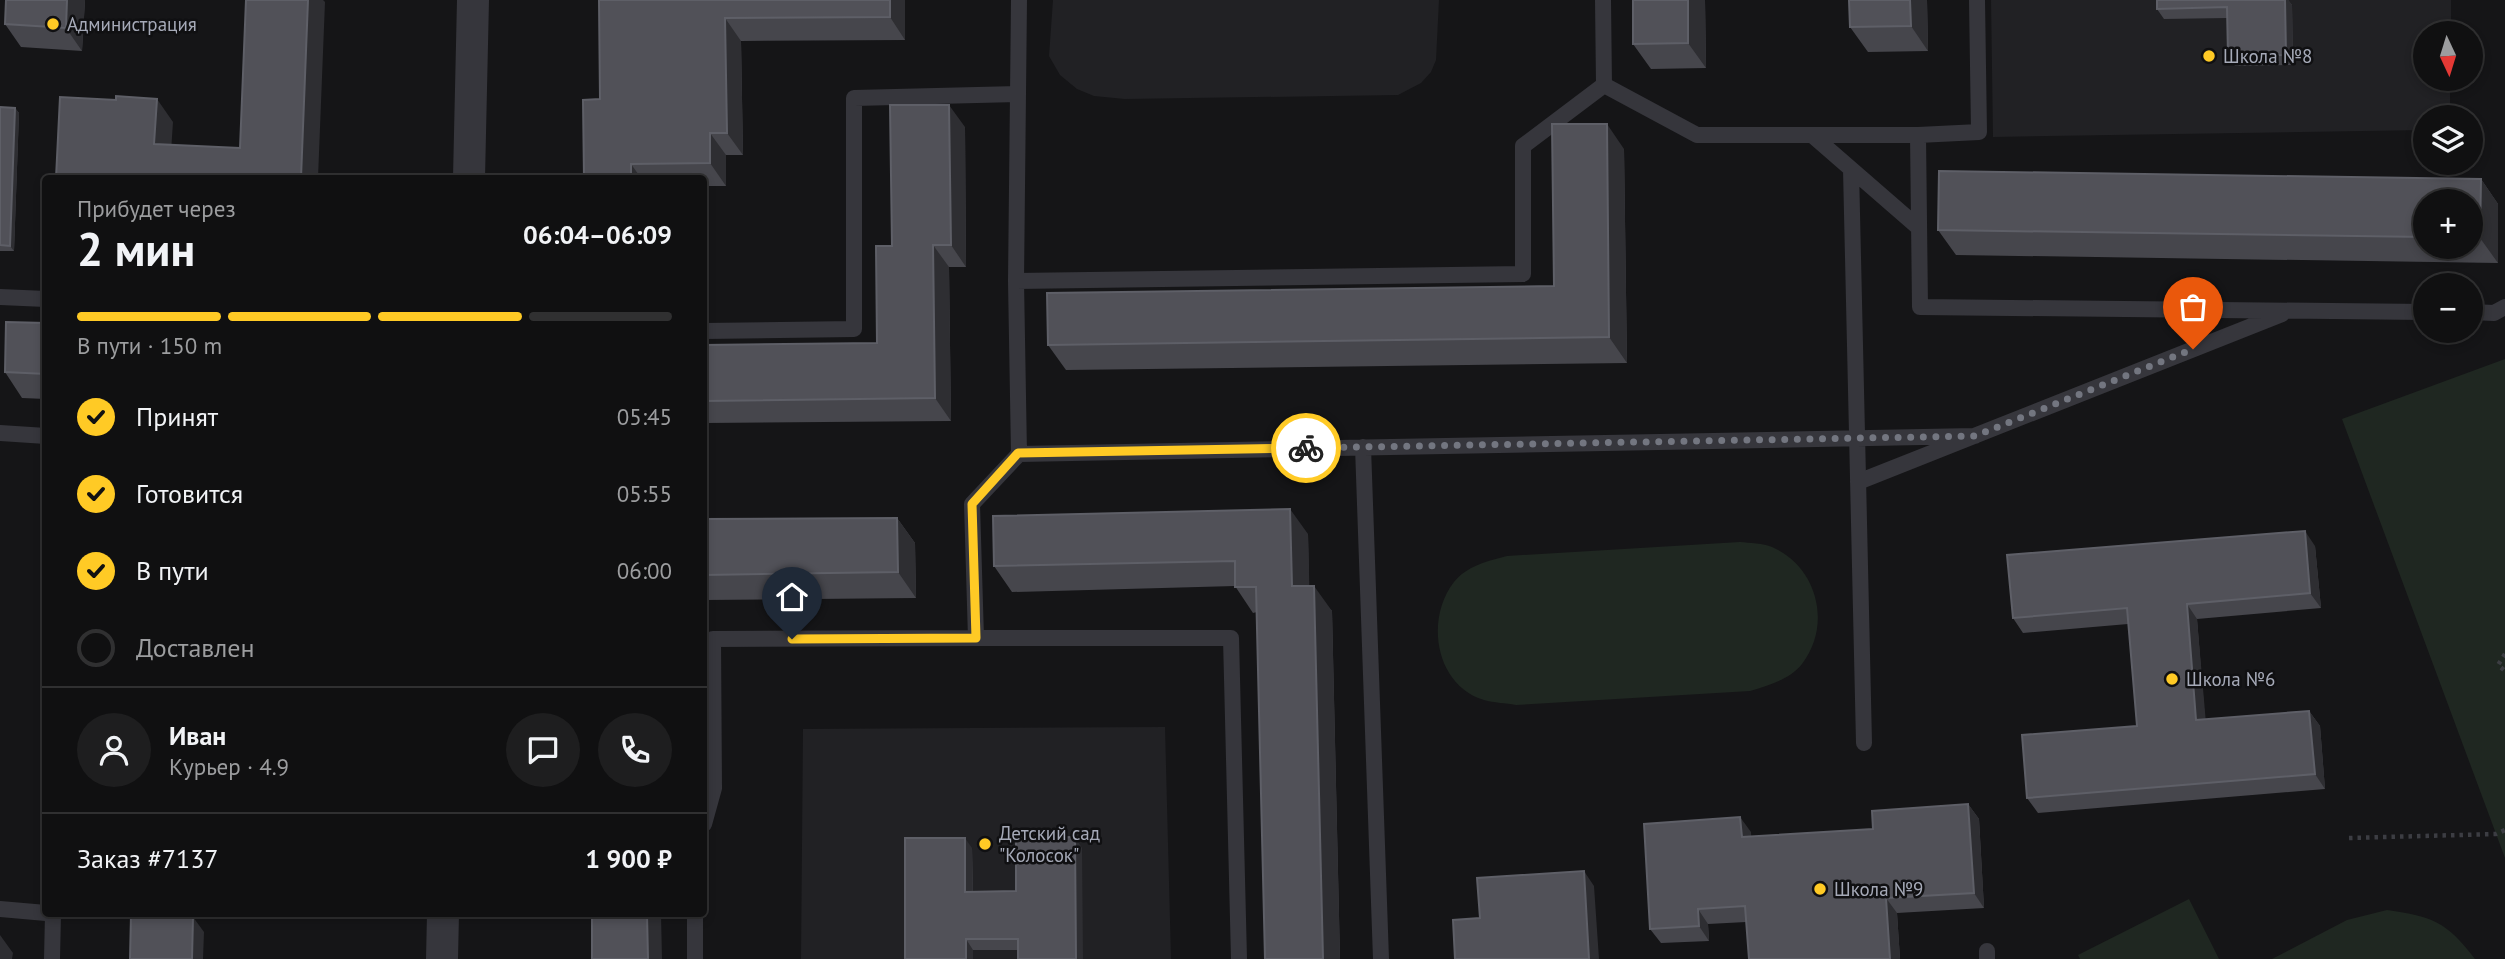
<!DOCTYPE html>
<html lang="ru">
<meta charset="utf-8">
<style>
:root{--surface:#101011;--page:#1e1e1f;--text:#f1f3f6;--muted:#9c9d9f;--line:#303031;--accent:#ffca25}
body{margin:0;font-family:"PT Sans",sans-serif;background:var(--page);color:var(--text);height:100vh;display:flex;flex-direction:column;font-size:26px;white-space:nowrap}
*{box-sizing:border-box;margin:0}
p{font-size:23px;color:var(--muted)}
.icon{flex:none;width:38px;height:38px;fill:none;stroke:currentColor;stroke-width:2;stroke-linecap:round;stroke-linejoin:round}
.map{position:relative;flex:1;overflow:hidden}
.drawer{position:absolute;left:42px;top:175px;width:665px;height:742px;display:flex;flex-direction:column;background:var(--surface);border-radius:7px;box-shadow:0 4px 10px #0003,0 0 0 2px var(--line)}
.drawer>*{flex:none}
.needle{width:46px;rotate:176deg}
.controls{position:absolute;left:2413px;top:21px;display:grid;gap:14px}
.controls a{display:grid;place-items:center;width:70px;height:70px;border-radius:50%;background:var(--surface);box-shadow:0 4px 10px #0003,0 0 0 2px var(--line);font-size:35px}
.pin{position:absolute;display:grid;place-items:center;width:60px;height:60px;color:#fff;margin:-72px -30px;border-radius:50% 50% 50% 0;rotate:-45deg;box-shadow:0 0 7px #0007}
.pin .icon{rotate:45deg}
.courier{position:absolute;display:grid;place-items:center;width:70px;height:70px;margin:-35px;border:5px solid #ffca25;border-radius:50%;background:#fff;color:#222;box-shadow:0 2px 9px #0007}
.headline em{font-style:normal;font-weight:700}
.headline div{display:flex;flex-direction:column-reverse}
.headline{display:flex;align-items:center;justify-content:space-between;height:119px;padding:0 35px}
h1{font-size:46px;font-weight:700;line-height:52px}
.bar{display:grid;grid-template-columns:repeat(4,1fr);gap:10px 7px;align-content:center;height:84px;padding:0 35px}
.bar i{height:9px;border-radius:5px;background:var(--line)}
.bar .selected{background:var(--accent)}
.bar p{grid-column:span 4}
.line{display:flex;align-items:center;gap:18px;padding:0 35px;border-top:2px solid var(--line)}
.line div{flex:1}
.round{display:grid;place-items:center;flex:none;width:74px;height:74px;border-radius:37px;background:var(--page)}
ol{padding:0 35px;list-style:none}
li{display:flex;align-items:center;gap:21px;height:77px}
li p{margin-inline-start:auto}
li .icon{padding:7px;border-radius:50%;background:var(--accent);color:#111;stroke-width:4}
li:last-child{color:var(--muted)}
li i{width:38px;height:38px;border:4px solid var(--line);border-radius:50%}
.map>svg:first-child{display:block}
</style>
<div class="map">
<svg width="2505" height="959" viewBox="0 0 2505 959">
<rect width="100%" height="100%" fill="#151517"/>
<path fill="#212124" d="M1053,0H1439L1436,60L1431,72L1421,83L1398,95L1125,99L1094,96L1077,89L1060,75L1049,56Z
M1991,0H2451V33H2426V79H2450V117H2426L2425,130L1993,137Z
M1165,727L1171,959H801L803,729Z"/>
<path fill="#1f2721" d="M2505,359V858L2342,419Z
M1740,542C1750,543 1763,543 1772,547C1818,567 1832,625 1802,664C1789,680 1769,685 1750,691L1516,705C1506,703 1494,703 1484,700C1435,685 1425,619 1454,582C1467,566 1487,561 1507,556Z
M2189,899L2219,959H2080L2078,955Z
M2387,910C2433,917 2446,921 2475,959H2272L2347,920Z"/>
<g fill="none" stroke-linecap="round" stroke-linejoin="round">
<path stroke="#3c3d43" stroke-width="4.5" stroke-dasharray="3.5 5" stroke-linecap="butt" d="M2505,654L2498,665L2505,671
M2349,838L2496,834L2505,830"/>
<path stroke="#36363c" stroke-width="16" d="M1603,0L1604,85L1697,135H1918
M1977,0L1979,132L1918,135L1920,307L2426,312
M1812,135L1919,228
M1851,169L1864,743
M1016,281L1019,0
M0,297L46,299
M2471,312L2494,313L2505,307
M704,331L854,329V98L1018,94
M0,433L46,436
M1363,447L1381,959
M1019,454L1975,436
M1858,482L2282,314
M704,788H714L713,639L976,638
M704,824L714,788
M0,909L46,913
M695,914V959
M52,959L53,914
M1239,959L1231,638H976L972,504L1019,454L1016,281L1523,274V146L1604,85
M1987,959V951"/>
<path stroke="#36363c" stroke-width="32" d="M469,178L473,0
M442,959L443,914"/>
</g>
<path fill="#46464c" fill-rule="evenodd" d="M6,0H85L82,51L21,47L5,24Z
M599,0H905V40L741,41L743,155H726V186H704V178H584L600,99Z
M1633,0H1705L1706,68L1651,69L1633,44Z
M1927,0L1928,51L1868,52L1850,27Z
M2157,0H2288L2292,5L2293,65L2235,66L2228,56L2227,18L2164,19L2157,9Z
M0,107L15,108L19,113L14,251H0Z
M965,127L966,267H949L951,421L704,423V345L877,343L892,246Z
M1624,149L1627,363L1066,370L1048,345L1554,286Z
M1939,171L2481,179L2498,204V263L1956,255L1938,230ZM2426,201H2471V247H2426Z
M46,323V399L22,398L5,372Z
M897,518L915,543L916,598L704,600V519Z
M1308,534L1309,586L1332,611L1340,959H1265L1257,612L1253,613L1235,586L1012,592L994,566Z
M2315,546L2321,608L2197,619L2205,720L2309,711L2320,726L2325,789L2038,813L2027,798L2137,726L2128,624L2023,633L2013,618Z
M1968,804L1979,819L1984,908L1897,913L1900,959H1749L1746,922L1708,924L1709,941L1661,943L1650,929L1751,832V837L1873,829Z
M972,848L973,892L1016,891L1082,848L1018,950H973V959H905Z"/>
<path fill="#2e2e32" d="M67,0H85L82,51L66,28Z
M308,0H323L325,2L318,178H301Z
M890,0H905V40L890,17Z
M1688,0H1705L1706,68L1688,43Z
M1910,0H1927L1928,51L1911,26Z
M2285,0H2288L2292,5L2293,65L2286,55Z
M725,18L741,41L743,155L727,133Z
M157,99L173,122L170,167L154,144Z
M949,105L965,127L966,267L951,245Z
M15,108L19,113L14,251L10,246Z
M1607,124L1624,149L1627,363L1609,337Z
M710,133L726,155V186L710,163Z
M631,164L641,178H631Z
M2481,179L2498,204V263L2480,238Z
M933,245L949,267L951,421L935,398Z
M1290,509L1308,534L1310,612L1292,586Z
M897,518L915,543L916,598L898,572Z
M2305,531L2315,546L2321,608L2310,593Z
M1314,586L1332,611L1340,959H1323Z
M2187,604L2197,619L2207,735L2196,720Z
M2309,711L2320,726L2325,789L2315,774Z
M1968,804L1979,819L1984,908L1974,893Z
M1740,817L1751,832L1752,852L1742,837Z
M1075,837L1082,848L1083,959H1076Z
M965,838L972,848L973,902L965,892Z
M1584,871L1594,886L1599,959H1589Z
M1886,898L1897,913L1900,959H1890Z
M1698,909L1708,924L1709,941L1699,926Z
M647,914H661L662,959H648Z
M193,917L204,932L203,959H192Z
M0,935L13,953L12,959H0Z
M966,939L973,950V959H966Z"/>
<path fill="#515158" stroke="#5e5f67" stroke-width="2" d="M6,0H67L66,28L5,24Z
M246,0H308L301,178H56L60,97L116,100V96L157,99L154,144L240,148Z
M599,0H890V17L725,18L727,133H710V163L631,164V178H584L583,100L600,99Z
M1633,0H1688V43L1633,44Z
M1849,0H1910L1911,26L1850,27Z
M2157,0H2285L2286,55L2228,56L2227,7L2157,9Z
M890,105H949L951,245H933L935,398L704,401V345L877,343L876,246H892Z
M0,107L15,108L10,246L0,245Z
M1552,124H1607L1609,337L1048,345L1047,293L1554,286Z
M1939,171L2481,179L2480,238H2471V201H2426V237L1938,230Z
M6,322L46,323V374L5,372Z
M1290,509L1292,586H1314L1323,959H1265L1256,587H1235V561L994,566L993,516Z
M897,518L898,572L704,575V519Z
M2305,531L2310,593L2187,604L2196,720L2309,711L2315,774L2027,798L2022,735L2137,726L2127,608L2013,618L2007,555Z
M1968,804L1974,893L1886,898L1890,959H1749L1745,906L1698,909L1699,926L1650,929L1644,824L1740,817L1742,837L1873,829L1872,811Z
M1075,837L1076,959H1018V939H966V959H905V838H965V892L1016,891V838Z
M1584,871L1589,959H1455L1453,920L1480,918L1477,878Z
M592,914H647L648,959H592Z
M131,915L193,917L192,959H130Z"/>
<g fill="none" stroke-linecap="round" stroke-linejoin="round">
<path stroke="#737680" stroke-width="7" stroke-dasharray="0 12.6" d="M1306,448L1975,436L2193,349"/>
<path stroke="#ffca25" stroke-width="9" d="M792,639L976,638L972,504L1018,453L1306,448"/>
</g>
<g fill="#ffca25" stroke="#101012" stroke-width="2.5">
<circle cx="53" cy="24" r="7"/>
<circle cx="2209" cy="56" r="7"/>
<circle cx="2172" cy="679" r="7"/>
<circle cx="985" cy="844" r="7"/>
<circle cx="1820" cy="889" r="7"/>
</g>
<g text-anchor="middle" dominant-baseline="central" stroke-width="5" stroke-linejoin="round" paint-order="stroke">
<g font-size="19" fill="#a6aab8" stroke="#101012" text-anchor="start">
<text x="67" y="24">Администрация</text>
<text x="2223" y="56">Школа №8</text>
<text x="2186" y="679">Школа №6</text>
<text x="999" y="833">Детский сад<tspan x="999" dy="22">"Колосок"</tspan></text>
<text x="1834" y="889">Школа №9</text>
</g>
</g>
</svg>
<div class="controls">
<a><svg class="needle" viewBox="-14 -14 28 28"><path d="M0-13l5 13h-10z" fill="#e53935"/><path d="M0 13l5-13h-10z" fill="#9c9d9f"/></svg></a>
<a><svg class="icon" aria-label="layers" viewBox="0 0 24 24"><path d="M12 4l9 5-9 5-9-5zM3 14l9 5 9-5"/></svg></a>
<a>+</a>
<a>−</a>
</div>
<div class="pin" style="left:2193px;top:349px;background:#ea580c"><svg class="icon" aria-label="bag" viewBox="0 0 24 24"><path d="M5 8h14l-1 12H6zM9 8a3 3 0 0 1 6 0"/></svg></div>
<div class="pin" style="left:792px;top:639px;background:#1f2937"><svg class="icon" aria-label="home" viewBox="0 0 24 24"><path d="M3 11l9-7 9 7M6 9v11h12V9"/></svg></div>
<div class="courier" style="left:1306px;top:448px"><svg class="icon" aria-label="bike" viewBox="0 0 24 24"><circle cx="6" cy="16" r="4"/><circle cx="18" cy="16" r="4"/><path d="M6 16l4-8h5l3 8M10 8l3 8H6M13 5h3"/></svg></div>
<section class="drawer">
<div class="headline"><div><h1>2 мин</h1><p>Прибудет через</p></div><em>06:04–06:09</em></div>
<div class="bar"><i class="selected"></i><i class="selected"></i><i class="selected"></i><i></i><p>В пути · 150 m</p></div>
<ol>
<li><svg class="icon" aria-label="check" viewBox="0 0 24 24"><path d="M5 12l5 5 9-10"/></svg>Принят<p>05:45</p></li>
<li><svg class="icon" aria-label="check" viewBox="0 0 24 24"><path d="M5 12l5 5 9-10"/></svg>Готовится<p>05:55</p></li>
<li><svg class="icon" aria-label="check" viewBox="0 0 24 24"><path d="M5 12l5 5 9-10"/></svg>В пути<p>06:00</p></li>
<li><i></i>Доставлен</li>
</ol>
<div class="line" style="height:126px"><a class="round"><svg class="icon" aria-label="person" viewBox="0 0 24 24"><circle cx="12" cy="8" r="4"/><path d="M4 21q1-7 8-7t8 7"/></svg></a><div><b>Иван</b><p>Курьер · 4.9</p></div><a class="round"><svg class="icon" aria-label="chat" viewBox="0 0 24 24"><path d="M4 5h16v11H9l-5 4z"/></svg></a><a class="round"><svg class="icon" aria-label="phone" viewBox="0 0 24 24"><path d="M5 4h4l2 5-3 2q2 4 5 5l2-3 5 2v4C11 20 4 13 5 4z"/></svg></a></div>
<div class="line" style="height:91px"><div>Заказ #7137</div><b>1 900 ₽</b></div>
</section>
</div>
